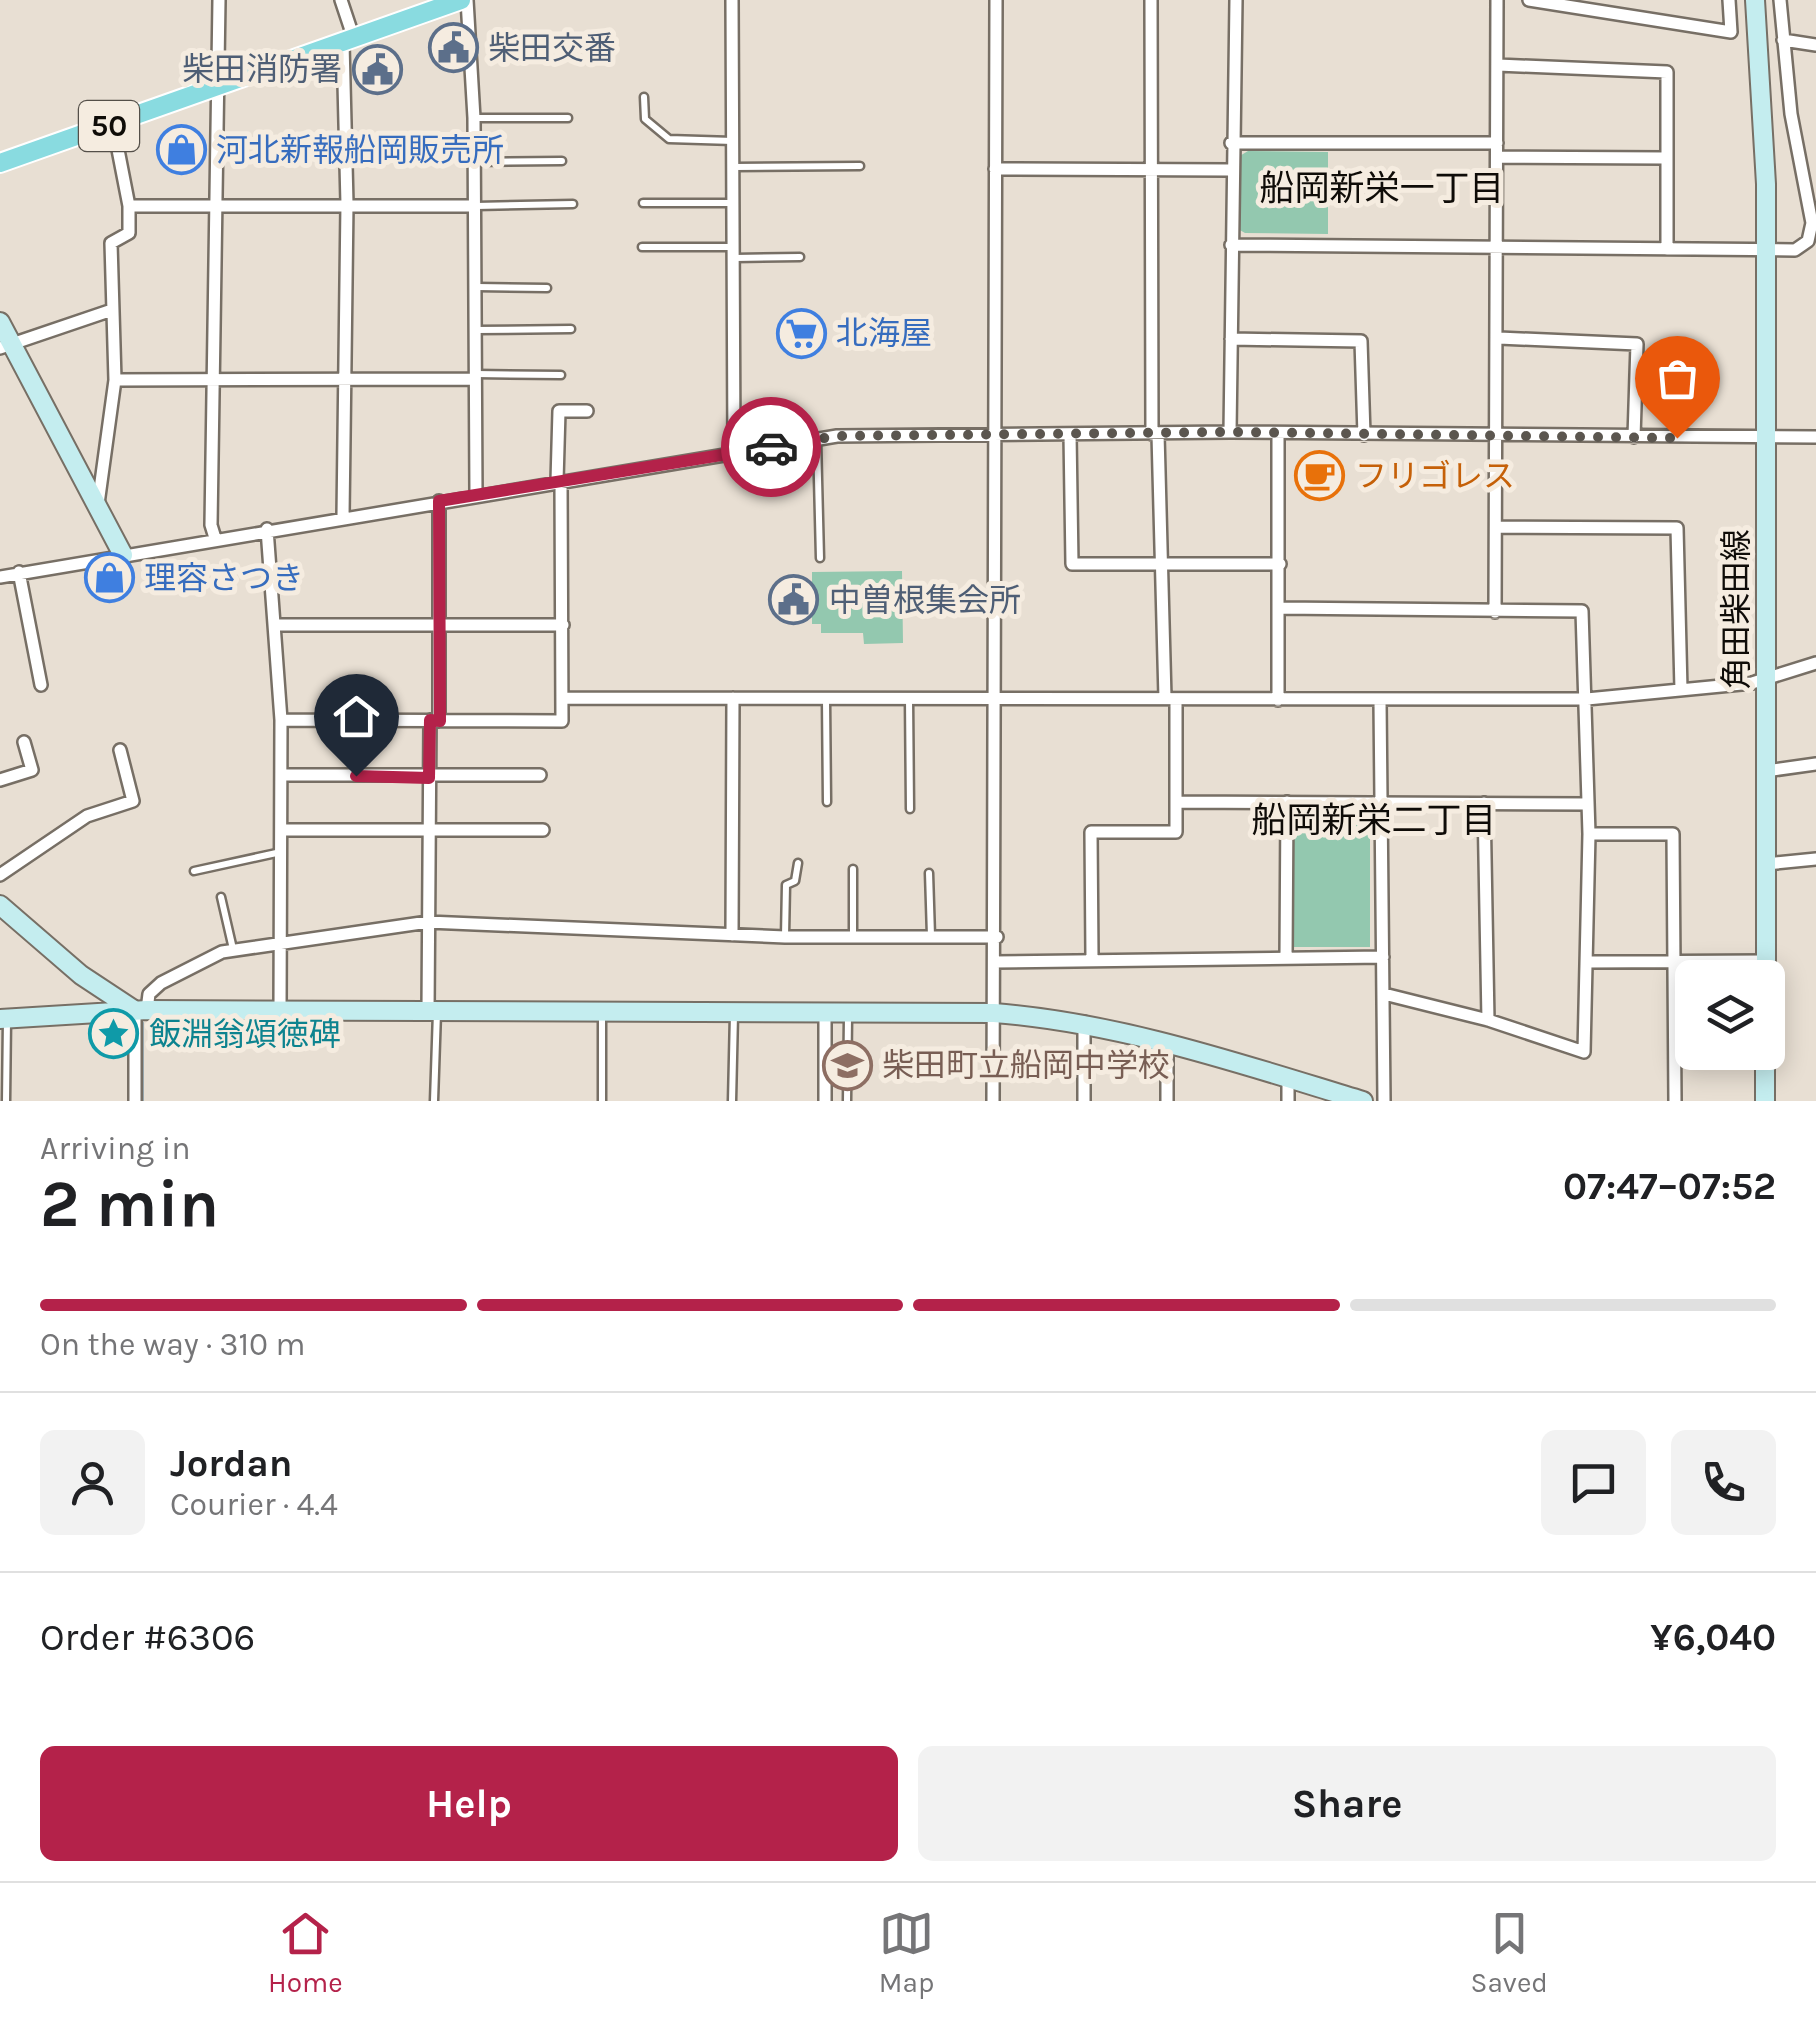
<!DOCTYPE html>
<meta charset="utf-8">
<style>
:root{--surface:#fff;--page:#f2f2f2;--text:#202124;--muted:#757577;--line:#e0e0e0;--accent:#b4224a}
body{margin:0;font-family:Karla,"Noto Sans JP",sans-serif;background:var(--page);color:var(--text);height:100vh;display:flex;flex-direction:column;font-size:38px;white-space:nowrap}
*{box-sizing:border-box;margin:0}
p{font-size:32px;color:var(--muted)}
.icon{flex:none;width:55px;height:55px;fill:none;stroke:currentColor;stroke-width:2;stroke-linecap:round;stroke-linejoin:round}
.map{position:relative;height:1101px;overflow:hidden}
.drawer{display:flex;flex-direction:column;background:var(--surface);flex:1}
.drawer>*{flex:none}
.fabs{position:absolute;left:1675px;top:960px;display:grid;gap:20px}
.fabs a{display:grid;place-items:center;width:110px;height:110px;border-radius:15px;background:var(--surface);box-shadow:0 5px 25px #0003;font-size:50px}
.pin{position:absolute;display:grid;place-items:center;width:85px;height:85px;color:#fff;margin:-102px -42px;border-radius:50% 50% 50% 0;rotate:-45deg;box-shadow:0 0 10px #0007}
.pin .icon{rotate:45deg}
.courier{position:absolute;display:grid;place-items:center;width:100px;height:100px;margin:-50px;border:8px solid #b4224a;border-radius:50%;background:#fff;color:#222;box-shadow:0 2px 12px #0007}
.summary em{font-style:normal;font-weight:700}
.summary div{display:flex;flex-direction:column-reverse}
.summary{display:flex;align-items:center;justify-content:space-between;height:170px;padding:0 40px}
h1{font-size:65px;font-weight:700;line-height:75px}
.bar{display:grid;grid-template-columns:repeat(4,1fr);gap:15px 10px;align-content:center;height:120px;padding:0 40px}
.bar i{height:12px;border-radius:8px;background:var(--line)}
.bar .on{background:var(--accent)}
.bar p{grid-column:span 4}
.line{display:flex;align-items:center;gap:25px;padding:0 40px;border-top:2px solid var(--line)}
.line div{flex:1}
.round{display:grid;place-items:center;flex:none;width:105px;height:105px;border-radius:15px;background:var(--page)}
.primary-button{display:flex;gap:20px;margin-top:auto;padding:20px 40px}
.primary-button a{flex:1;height:115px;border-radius:15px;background:var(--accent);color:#fff;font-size:40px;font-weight:700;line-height:115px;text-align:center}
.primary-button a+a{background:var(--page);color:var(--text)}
.tab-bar{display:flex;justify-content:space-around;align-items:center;height:140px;border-top:2px solid var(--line);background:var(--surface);font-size:28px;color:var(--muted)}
.tab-bar a{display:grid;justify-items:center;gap:5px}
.tab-bar .on{color:var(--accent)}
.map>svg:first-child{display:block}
</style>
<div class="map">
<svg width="1816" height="1101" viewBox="0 0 1816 1101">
<rect width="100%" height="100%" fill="#e8dfd3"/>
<path fill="#93c8af" d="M1248,151L1328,152V234L1245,233L1238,229V157Z
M902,571L903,643L864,644L863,633H821V624H812V572Z
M1363,812L1370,818V947H1292L1294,813Z"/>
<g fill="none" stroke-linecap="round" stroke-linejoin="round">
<path stroke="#4a7086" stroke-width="5" d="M141,1101V1023"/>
<defs>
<path id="lane" d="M644,97L645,119L669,139L733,141
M475,118H568
M474,162L562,161
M734,167L860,166
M643,203H732
M476,206L573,204
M642,247H733
M735,258L800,257
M477,287L547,288
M476,330L571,329
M476,374L561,375
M817,439L820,558
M909,699L910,809
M826,700L827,802
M853,869V936
M194,871L281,852
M929,873L931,936
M221,897L233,949
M785,936L786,885L795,881L798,863
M6,1101L7,1020
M434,1101L437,1012
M602,1101V1014
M732,1101L734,1014
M847,1101L848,1017"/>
<path id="street" d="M341,0L354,39
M467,0L474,118L476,495
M732,0L734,452
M1151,0L1152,434
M1529,0L1731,32L1729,0
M1783,40L1816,45
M343,43L347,204L343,516
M1498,65L1667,72V249
M1231,143H1497
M1497,157L1665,158
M995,169L1230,170
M129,206H474
M1231,245L1795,250L1808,241L1812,223L1791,114L1780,0
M1499,338L1637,344L1634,437
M1231,339L1361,341L1364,435
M0,348L112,310
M115,380L474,379
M1230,432L1236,0
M1278,433V700
M1070,434L1072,564H1280
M1158,434L1165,698
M557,481L559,411H587
M439,501V721
M98,504L115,380L111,243L129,233V206L113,124
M1497,527L1677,528L1681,690
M267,529L281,720L280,1011
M215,538L211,525L219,0
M19,572L41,685
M0,577L837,436L1230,432L1816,437
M1280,608L1582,611L1589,834L1584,1052L1488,1020L1384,994
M1495,612L1497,0
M274,625H563
M564,698L1587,699L1752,683L1816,663
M1380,701L1384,1101
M281,720L562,721L561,481
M1766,771L1816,764
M282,775H540
M0,780L32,770L24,742
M1177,802L1588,804
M1484,803L1488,1020
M282,830H543
M1589,834H1673L1675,1101
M1766,864L1816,859
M0,875L87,816L133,801L120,750
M732,935L733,698
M1286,957L1287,802
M1092,958L1091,832H1176V702
M994,962L1383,957
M1587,962L1766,961
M135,1010V1101
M147,1010L149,994L161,983L222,952L428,922L785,937H997
M428,1012L430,720
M825,1013V1101
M1167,1044V1101
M993,1101L996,0
M1084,1101V1022
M1288,1101V1078"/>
<path id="secondary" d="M1755,0L1766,184V978
M0,322L123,555
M0,905L81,975L134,1010
M0,1019L147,1010L994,1013C1121,1023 1241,1064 1363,1101
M1765,1101V1052"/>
<path id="primary" d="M0,163L461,0"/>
</defs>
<use href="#lane" stroke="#776f65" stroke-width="11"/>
<use href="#street" stroke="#776f65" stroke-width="16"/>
<use href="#secondary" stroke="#776f65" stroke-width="22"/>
<use href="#primary" stroke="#fff" stroke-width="22"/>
<use href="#lane" stroke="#fff" stroke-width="6"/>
<use href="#street" stroke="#fff" stroke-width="11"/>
<use href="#secondary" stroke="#c4edef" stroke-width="18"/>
<use href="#primary" stroke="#89dbe0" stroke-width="18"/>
</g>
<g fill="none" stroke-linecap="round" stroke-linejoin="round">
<path stroke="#5b564f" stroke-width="10" stroke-dasharray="0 18" d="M771,447L837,436L1230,432L1677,438"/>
<path stroke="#b4224a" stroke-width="12" d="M356,776L429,778L430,720L440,721L439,501L771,447"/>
</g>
<defs>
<symbol id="civic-ring" viewBox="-11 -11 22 22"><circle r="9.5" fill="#f5ece0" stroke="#5c6f8a" stroke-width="1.5"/><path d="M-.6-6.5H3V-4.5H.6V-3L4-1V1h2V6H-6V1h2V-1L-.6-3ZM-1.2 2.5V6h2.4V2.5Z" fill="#5c6f8a"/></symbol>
<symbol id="shop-ring" viewBox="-11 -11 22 22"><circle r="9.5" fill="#f5ece0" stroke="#3f7fe0" stroke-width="1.5"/><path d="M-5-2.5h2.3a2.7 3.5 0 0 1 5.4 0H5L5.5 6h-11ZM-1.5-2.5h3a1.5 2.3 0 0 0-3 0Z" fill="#3f7fe0"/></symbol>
<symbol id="supermarket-ring" viewBox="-11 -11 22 22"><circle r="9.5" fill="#f5ece0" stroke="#3f7fe0" stroke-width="1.5"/><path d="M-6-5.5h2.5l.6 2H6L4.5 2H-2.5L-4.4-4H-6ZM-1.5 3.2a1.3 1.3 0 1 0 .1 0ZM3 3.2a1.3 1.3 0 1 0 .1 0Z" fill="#3f7fe0"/></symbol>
<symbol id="cafe-ring" viewBox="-11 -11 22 22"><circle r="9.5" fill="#f5ece0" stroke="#e8710a" stroke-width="1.5"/><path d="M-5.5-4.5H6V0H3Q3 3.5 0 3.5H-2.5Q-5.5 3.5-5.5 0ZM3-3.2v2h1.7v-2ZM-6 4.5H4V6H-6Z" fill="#e8710a"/></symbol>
<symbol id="sight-ring" viewBox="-11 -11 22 22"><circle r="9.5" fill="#f5ece0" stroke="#0f9aa8" stroke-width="1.5"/><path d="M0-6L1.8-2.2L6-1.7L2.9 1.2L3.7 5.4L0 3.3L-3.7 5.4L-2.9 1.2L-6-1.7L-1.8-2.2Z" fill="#0f9aa8"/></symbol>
<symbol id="school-ring" viewBox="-11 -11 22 22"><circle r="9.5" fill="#f5ece0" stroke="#8d6e63" stroke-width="1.5"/><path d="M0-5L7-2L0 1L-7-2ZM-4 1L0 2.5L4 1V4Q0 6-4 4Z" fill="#8d6e63"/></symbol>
</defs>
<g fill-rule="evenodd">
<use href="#civic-ring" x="426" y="20" width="55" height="55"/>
<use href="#civic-ring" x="350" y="42" width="55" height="55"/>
<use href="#shop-ring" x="154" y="122" width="55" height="55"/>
<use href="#supermarket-ring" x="774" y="306" width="55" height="55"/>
<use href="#cafe-ring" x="1292" y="448" width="55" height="55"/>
<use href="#shop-ring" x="82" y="550" width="55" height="55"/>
<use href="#civic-ring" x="766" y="572" width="55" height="55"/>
<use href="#sight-ring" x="86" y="1006" width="55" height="55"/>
<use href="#school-ring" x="820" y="1038" width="55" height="55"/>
</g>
<g text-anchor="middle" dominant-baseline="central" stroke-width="10" stroke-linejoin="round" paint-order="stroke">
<rect fill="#f5ece0" stroke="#544f49" stroke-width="2.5" x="79" y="101" width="60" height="50" rx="8"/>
<g font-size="30" font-weight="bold" fill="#0f0c08">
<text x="109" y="126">50</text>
</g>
<g font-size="32" fill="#4e5e75" stroke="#f5ece0" text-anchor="start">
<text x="488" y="48">柴田交番</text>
<text x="342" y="69" text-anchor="end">柴田消防署</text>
<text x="829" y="600">中曽根集会所</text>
</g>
<g font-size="32" fill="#366cbe" stroke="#f5ece0" text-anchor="start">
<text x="216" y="150">河北新報船岡販売所</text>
<text x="836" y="333">北海屋</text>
<text x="144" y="578">理容さつき</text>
</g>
<g font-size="32" fill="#c56008" stroke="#f5ece0" text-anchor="start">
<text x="1355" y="476">フリゴレス</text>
</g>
<g font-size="32" fill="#0f0c08" stroke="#f5ece0">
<text transform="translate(1736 609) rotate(-90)">角田柴田線</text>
</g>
<g font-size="32" fill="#0d838f" stroke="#f5ece0" text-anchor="start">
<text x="149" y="1034">飯淵翁頌徳碑</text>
</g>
<g font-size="32" fill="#785e54" stroke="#f5ece0" text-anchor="start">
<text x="882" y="1065">柴田町立船岡中学校</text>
</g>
<g font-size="35" fill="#0f0c08" stroke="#f5ece0">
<text x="1382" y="188">船岡新栄一丁目</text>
<text x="1374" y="820">船岡新栄二丁目</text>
</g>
</g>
</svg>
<div class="fabs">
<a><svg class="icon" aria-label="layers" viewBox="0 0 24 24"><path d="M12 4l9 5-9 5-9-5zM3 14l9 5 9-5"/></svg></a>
</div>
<div class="pin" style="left:1677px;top:438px;background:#ea580c"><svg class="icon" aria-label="bag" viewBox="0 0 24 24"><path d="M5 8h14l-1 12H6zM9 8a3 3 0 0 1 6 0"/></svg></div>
<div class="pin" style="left:356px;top:776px;background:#1f2937"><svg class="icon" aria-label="home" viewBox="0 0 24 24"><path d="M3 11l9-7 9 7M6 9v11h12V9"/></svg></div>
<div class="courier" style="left:771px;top:447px"><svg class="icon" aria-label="car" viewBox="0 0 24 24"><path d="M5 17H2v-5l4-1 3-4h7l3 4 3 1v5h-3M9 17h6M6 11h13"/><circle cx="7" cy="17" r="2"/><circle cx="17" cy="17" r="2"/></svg></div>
</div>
<section class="drawer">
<div class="summary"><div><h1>2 min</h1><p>Arriving in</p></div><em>07:47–07:52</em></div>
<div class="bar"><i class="on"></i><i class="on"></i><i class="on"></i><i></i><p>On the way · 310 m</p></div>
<div class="line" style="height:180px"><a class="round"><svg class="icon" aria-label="person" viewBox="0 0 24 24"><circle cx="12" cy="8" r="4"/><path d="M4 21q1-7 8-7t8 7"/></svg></a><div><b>Jordan</b><p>Courier · 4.4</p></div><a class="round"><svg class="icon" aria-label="chat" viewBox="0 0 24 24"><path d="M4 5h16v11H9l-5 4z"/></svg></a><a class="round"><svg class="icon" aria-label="phone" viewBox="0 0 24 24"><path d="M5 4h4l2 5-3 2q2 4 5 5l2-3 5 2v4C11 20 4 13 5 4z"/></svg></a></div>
<div class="line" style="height:130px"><div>Order #6306</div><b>¥6,040</b></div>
<div class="primary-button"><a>Help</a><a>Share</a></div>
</section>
<nav class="tab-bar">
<a class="on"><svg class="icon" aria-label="home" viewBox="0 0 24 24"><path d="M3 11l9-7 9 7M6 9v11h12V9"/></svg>Home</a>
<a><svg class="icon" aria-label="map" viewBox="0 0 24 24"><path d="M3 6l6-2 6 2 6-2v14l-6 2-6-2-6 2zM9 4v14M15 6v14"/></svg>Map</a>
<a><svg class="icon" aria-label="saved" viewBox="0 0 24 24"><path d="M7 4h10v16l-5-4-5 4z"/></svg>Saved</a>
</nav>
